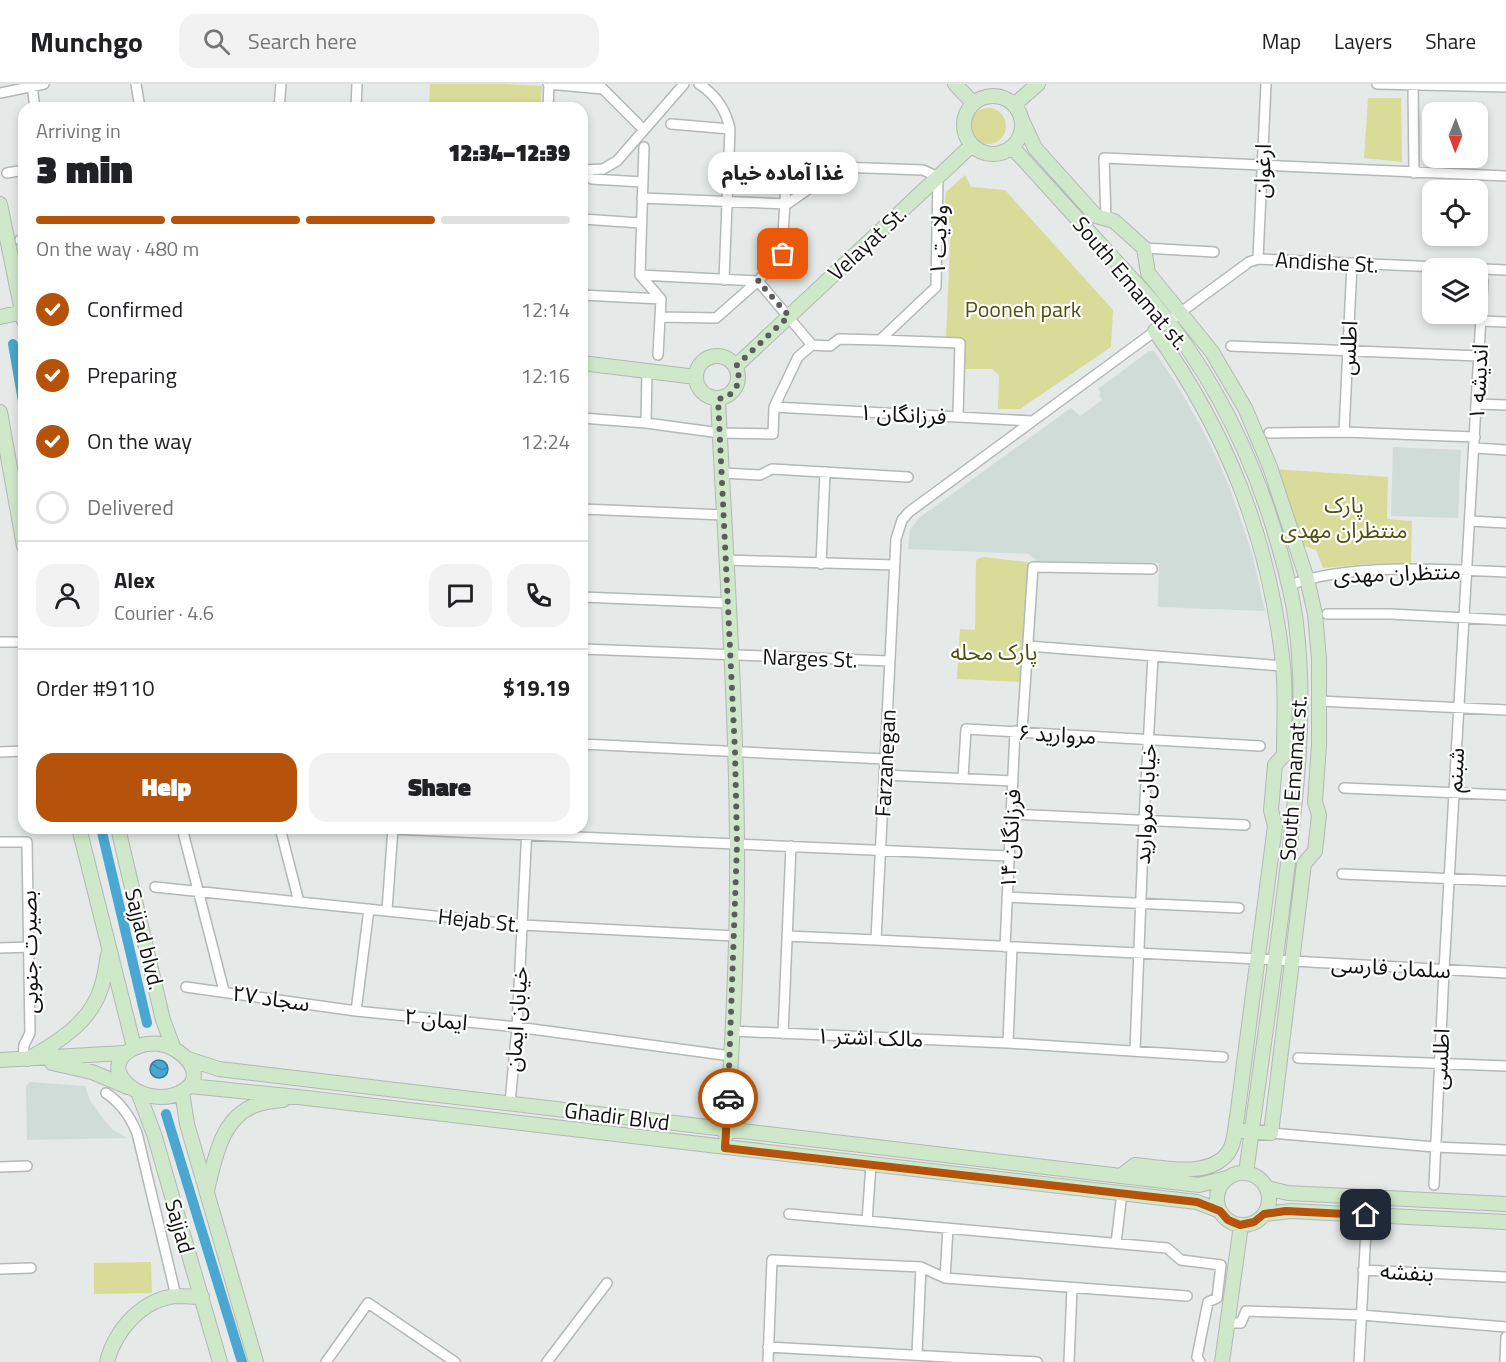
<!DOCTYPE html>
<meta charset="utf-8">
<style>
:root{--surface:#fff;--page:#f2f2f2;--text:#202124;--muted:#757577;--line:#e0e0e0;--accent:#b45309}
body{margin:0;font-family:"Titillium Web","Noto Sans Arabic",sans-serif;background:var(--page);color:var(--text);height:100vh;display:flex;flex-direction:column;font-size:22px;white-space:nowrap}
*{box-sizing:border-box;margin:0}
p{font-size:20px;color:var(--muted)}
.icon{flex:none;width:33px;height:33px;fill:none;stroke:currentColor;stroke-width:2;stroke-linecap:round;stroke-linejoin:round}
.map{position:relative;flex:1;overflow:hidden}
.drawer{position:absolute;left:18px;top:18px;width:570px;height:732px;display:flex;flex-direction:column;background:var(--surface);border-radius:18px;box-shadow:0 3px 9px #0003}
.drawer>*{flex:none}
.needle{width:39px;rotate:181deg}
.tools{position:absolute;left:1422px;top:18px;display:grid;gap:12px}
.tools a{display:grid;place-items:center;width:66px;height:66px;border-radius:12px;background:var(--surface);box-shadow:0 3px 9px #0003;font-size:30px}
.pin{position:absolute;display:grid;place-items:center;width:51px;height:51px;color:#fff;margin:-26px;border-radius:12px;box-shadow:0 3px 9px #0006}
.courier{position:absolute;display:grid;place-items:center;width:60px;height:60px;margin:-30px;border:4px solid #b45309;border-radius:50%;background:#fff;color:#222;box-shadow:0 2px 8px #0007}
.bubble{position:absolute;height:42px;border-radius:18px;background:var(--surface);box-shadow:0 3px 9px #0003;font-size:20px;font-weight:800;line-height:42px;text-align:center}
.headline em{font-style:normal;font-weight:800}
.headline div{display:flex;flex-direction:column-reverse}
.headline{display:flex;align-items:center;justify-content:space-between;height:102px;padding:0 18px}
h1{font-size:39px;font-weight:800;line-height:45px}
.bar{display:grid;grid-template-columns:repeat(4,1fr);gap:9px 6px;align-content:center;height:72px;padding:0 18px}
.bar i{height:8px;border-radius:4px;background:var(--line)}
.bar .current{background:var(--accent)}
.bar p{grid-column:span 4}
.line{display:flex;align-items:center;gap:15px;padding:0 18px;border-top:2px solid var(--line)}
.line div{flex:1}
.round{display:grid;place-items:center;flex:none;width:63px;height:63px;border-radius:18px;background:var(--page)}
ol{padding:0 18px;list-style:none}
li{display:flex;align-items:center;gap:18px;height:66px}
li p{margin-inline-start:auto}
li .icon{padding:6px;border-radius:50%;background:var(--accent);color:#fff;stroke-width:4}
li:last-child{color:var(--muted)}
li i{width:33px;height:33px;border:3px solid var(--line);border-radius:50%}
.primary-button{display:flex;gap:12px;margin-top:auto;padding:12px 18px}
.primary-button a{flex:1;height:69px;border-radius:18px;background:var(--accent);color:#fff;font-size:24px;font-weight:800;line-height:69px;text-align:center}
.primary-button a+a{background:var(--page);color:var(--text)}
header{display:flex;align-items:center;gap:36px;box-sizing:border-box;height:84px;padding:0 30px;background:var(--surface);border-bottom:2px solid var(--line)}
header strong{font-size:28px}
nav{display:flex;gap:33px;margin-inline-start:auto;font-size:21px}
.search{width:420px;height:54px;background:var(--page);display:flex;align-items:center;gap:15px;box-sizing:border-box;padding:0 21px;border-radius:18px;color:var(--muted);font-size:22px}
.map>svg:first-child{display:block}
</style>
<header>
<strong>Munchgo</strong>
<div class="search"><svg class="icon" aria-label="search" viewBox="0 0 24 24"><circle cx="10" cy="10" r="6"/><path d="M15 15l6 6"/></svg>Search here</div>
<nav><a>Map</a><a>Layers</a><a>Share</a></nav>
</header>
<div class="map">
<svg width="1506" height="1278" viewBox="0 0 1506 1278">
<defs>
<pattern id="water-waves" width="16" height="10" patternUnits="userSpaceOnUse" patternTransform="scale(1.5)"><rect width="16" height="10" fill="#4aa7d1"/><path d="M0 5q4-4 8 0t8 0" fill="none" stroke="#3c87a8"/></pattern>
</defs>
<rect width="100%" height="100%" fill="#e5e9e7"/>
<path fill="#d0dcd8" d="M1149,267H1154L1174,296L1202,344L1220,381L1230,405L1252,469L1265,527L1158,523L1159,479L1037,477L1029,470L908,465L910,446L919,434L1071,324L1080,332L1102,316L1099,311L1101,309L1098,305Z
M1393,363L1461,366L1458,434L1391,432Z
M30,998L85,1002L90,1016L100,1031L113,1046L127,1054L27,1056L26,1002Z"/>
<path fill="#d9db98" d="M430,0H503L542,2L540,24H429Z
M1368,14H1401L1402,78L1364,74Z
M970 42a18 18 0 1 1 36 0a18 18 0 1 1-36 0Z
M965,91L971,103L1005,106L1113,226L1111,263L1020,325H998L999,291L992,285H963L964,254L946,253L951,140L944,133L946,108Z
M1274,385L1388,393L1387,435L1412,437L1411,479L1365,480L1323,484L1316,466L1300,460Z
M983,473L1028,478L1029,481L1022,598L957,595L960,545L975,546L976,478L977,475Z
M151,1178L152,1209L94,1210V1179Z"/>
<path fill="url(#water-waves)" stroke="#397a97" stroke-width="1.5" d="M150 985a9 9 0 1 1 18 0a9 9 0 1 1-18 0Z"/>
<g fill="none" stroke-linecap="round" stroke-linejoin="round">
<path stroke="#4aa7d1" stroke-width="10" d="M13,260L24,323
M101,744L147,939
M166,1030L242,1278"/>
<defs>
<path id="street" d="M136,0L140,24
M548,0L603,5
M598,0L644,46
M699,0C716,11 726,26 730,45L724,196
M1377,0L1506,3
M1413,0L1414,89
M32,2L35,24
M0,9L44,0
M279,24L281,0
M356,24L357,0
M548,24L549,0
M671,40L730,45
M729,79L923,86L938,93L936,203L880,256L960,259L958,332
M582,86L603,85L617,77L684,0
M7,89L24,86
M582,89L592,95L642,98
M642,114L787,120L840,83
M1106,134L1104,74L1506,92
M582,135L641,139
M20,156H24
M1144,164L1214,168
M1258,175L1266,0
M1506,186L1258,175L1249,178L909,428L902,436L896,455L876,856L1258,875L1506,889
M640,191L644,63
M640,191L758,197
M640,191L661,215L658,271
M758,197L812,261
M582,211L661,215
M660,233L716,234L758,197L782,170L787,81
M1482,237L1506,238
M1231,262L1479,272
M1477,320L1506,321
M774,323L1032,337
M582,334L646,339L720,349L773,350L774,323L798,273L812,261L830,262L839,255L880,256
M646,339L647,288
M1344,348L1352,179
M1269,349L1344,348L1475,353
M1475,364L1506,366
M722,389L760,391L772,385L908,393
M582,425L724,431
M1470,437L1506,439
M726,476L894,481
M821,480L825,388
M1290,501C1348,479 1443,485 1506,488
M582,513L728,519
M1327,530H1390L1506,536
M0,558H16
M1028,562L1283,582
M582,565L889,577
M1319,617L1506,626
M1022,648L1033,483L1152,485
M582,660L885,675
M0,668L24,667
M884,691L1013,697
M963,694L966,645L1260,662
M1344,704L1506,711
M1011,730L1245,741
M182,744L224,907
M280,744L299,818L522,841L735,852
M393,745L1009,772
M0,758H27L30,949L24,961L23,976
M1342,790L1506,797
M155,803L299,818
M1007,813L1239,824
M387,826L393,744
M787,852L876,856
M1005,863L1015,647
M0,864L30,863
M186,903L356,927L517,943L731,972
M356,927L369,825
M732,947L1008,959L1223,973
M783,950L791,762
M1008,959L1012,863
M1135,967L1144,736L1153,572
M1298,974L1506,982
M106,1009C121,1019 130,1032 137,1049L176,1212
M510,1019L517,943L527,744
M1271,1049L1435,1063L1506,1066
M0,1083L27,1082
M1434,1101L1444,886L1483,197
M789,1130L1167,1164L1181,1176L1221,1181L1217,1214L1208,1218L1197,1273L1200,1278
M867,1137L871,1081
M1116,1159L1122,1109
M0,1185L31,1184
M1363,1186L1506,1193
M945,1194L948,1144
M1228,1239H1241L1246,1227L1361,1231L1506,1243
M768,1263L1037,1278
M917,1270L921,1183
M326,1278L368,1219L455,1278
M547,1278L607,1199
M768,1278L772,1176L921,1183L945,1194L1187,1212
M1069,1278L1072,1204
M1359,1278L1366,1145
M1505,1278L1506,1253"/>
<path id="secondary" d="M955,0L973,19
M964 41a29 29 0 1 1 58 0a29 29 0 1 1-58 0Z
M1014,21L1038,0
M1022,36L1035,64L1096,132L1114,137L1144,164L1148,189L1212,268L1245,324L1270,383L1307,495L1315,530L1319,575V661L1315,718L1319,731L1315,767L1304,780L1303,788L1271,1049L1235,1046
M1012,63L1152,217C1212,289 1254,373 1279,463C1286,488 1293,513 1296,539C1307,628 1296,714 1285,803C1273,898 1259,993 1246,1089
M0,120L24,237
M0,233L24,228
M696 293a21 21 0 1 1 42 0a21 21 0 1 1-42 0Z
M582,279L696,293
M736,282L972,61
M718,314C725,462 736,610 737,758C738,855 733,956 726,1052
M0,328L24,462
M79,744L134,963
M118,744L163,936L174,965
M146,960C151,960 156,959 160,960C181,963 210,991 183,1007C144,1031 82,977 146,960Z
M28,975C57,959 91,938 101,904C105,893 106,881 108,871
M188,975L219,985L1121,1092L1199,1101L1227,1094
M0,976L124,969
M52,979L92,988L128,1003
M190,1002L298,1013L1197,1118L1220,1127
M138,1008L154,1050L220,1278
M182,1008L187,1040L256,1278
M1217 1115a26 26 0 1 1 52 0a26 26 0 1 1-52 0Z
M1121,1092L1135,1081C1163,1083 1208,1095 1228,1069C1235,1059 1235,1044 1237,1033L1275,742L1271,726L1275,681L1284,671C1284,641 1286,610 1283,580C1269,454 1228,350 1155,247
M1267,1104L1288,1109L1506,1120
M207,1106C215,1075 221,1033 256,1021C264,1018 274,1017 283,1016
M1265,1130L1291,1127L1506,1138
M107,1278C115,1246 143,1214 178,1212C186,1212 194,1213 202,1213
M1222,1278L1241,1141"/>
</defs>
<use href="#street" stroke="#b4b8b7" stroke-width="12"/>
<use href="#secondary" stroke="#b4b8b7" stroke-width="16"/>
<use href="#street" stroke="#fff" stroke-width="9"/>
<use href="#secondary" stroke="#cfe8c9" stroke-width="14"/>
</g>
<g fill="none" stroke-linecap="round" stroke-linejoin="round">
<path stroke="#5b5d5c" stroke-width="6" stroke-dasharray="0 10.8" d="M728,1014L737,760L735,668L718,315C735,313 743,297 736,282L789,232L758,197L783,170"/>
<path stroke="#b45309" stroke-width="8" d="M728,1014L725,1064L1197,1118L1220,1127L1228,1136L1240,1141L1254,1138L1264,1130L1286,1127L1366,1131"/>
</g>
<g text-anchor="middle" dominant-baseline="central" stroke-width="4.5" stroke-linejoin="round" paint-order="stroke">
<g font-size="22" fill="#111211" stroke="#fff">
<text transform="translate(1262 87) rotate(-88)">ارغوان</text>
<text transform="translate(938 156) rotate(-88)">ولایت ۱</text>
<text transform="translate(867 159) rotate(-43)">Velayat St.</text>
<text transform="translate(1327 178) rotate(3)">Andishe St.</text>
<text transform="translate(1131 199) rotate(50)">South Emamat st.</text>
<text transform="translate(1348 264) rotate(-87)">اطلس</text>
<text transform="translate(1478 298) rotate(-87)">اندیشه ۱</text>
<text transform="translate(903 330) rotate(3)">فرزانگان ۱</text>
<text transform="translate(1397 489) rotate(-2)">منتظران مهدی</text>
<text transform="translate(810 574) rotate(2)">Narges St.</text>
<text transform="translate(1057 650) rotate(3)">مروارید ۶</text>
<text transform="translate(885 679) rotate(-87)">Farzanegan</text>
<text transform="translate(1455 686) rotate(-87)">شبنم</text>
<text transform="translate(1293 694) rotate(-86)">South Emamat st.</text>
<text transform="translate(1145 720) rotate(-87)">خیابان مروارید</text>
<text transform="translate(1010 755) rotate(-87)">فرزانگان ۱۴</text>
<text transform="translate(479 836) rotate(6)">Hejab St.</text>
<text transform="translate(145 855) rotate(76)">Sajjad blvd.</text>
<text transform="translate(29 868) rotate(-91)">بصیرت جنوبی</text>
<text transform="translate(1391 883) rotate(3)">سلمان فارسی</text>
<text transform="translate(271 914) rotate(8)">سجاد ۲۷</text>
<text transform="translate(436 935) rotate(6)">ایمان ۲</text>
<text transform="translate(516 935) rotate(-86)">خیابان ایمان</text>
<text transform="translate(870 953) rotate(2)">مالک اشتر ۱</text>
<text transform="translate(1440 975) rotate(-87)">اطلسی</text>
<text transform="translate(617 1032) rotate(7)">Ghadir Blvd</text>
<text transform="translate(180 1142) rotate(74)">Sajjad</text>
<text transform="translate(1407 1188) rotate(3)">بنفشه</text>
</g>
<g font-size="22" fill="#50500f" stroke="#fff">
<text x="1023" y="225">Pooneh park</text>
<text x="1344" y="421">پارک<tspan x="1344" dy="25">منتظران مهدی</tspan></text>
<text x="994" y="568">پارک محله</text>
</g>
</g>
</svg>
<div class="tools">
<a><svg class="needle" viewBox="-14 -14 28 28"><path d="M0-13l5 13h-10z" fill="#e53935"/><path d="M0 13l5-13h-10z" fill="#757577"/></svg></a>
<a><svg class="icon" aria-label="locate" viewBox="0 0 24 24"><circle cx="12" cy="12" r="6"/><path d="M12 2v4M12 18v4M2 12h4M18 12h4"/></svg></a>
<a><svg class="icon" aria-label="layers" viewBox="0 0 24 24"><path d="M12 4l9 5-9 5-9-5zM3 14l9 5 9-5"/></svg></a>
</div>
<div class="pin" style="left:783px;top:170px;background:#ea580c"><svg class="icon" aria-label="bag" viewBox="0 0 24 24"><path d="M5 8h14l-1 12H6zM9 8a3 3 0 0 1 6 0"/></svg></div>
<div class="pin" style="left:1366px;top:1131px;background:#1f2937"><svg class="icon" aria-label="home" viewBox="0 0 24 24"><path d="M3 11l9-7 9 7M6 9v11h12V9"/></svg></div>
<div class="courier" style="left:728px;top:1014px"><svg class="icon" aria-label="car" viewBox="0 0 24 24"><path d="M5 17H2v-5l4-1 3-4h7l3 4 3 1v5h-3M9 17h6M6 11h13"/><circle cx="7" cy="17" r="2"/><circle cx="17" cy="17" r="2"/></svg></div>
<div class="bubble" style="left:708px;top:68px;width:150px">غذا آماده خیام</div>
<section class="drawer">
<div class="headline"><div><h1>3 min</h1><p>Arriving in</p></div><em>12:34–12:39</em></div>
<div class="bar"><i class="current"></i><i class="current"></i><i class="current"></i><i></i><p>On the way · 480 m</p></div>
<ol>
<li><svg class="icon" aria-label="check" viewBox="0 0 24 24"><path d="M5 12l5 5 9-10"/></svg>Confirmed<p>12:14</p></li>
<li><svg class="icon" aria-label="check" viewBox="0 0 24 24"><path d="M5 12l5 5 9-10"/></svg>Preparing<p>12:16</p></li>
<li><svg class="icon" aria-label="check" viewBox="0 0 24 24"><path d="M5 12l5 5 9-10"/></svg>On the way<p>12:24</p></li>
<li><i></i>Delivered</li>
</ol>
<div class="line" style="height:108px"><a class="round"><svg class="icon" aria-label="person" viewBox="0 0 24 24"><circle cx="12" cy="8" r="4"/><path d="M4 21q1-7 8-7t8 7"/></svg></a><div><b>Alex</b><p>Courier · 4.6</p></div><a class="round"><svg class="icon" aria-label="chat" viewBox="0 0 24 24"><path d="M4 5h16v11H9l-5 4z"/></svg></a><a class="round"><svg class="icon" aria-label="phone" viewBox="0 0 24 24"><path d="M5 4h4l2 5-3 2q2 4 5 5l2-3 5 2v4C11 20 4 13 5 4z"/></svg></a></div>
<div class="line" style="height:78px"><div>Order #9110</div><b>$19.19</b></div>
<div class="primary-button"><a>Help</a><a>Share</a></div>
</section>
</div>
